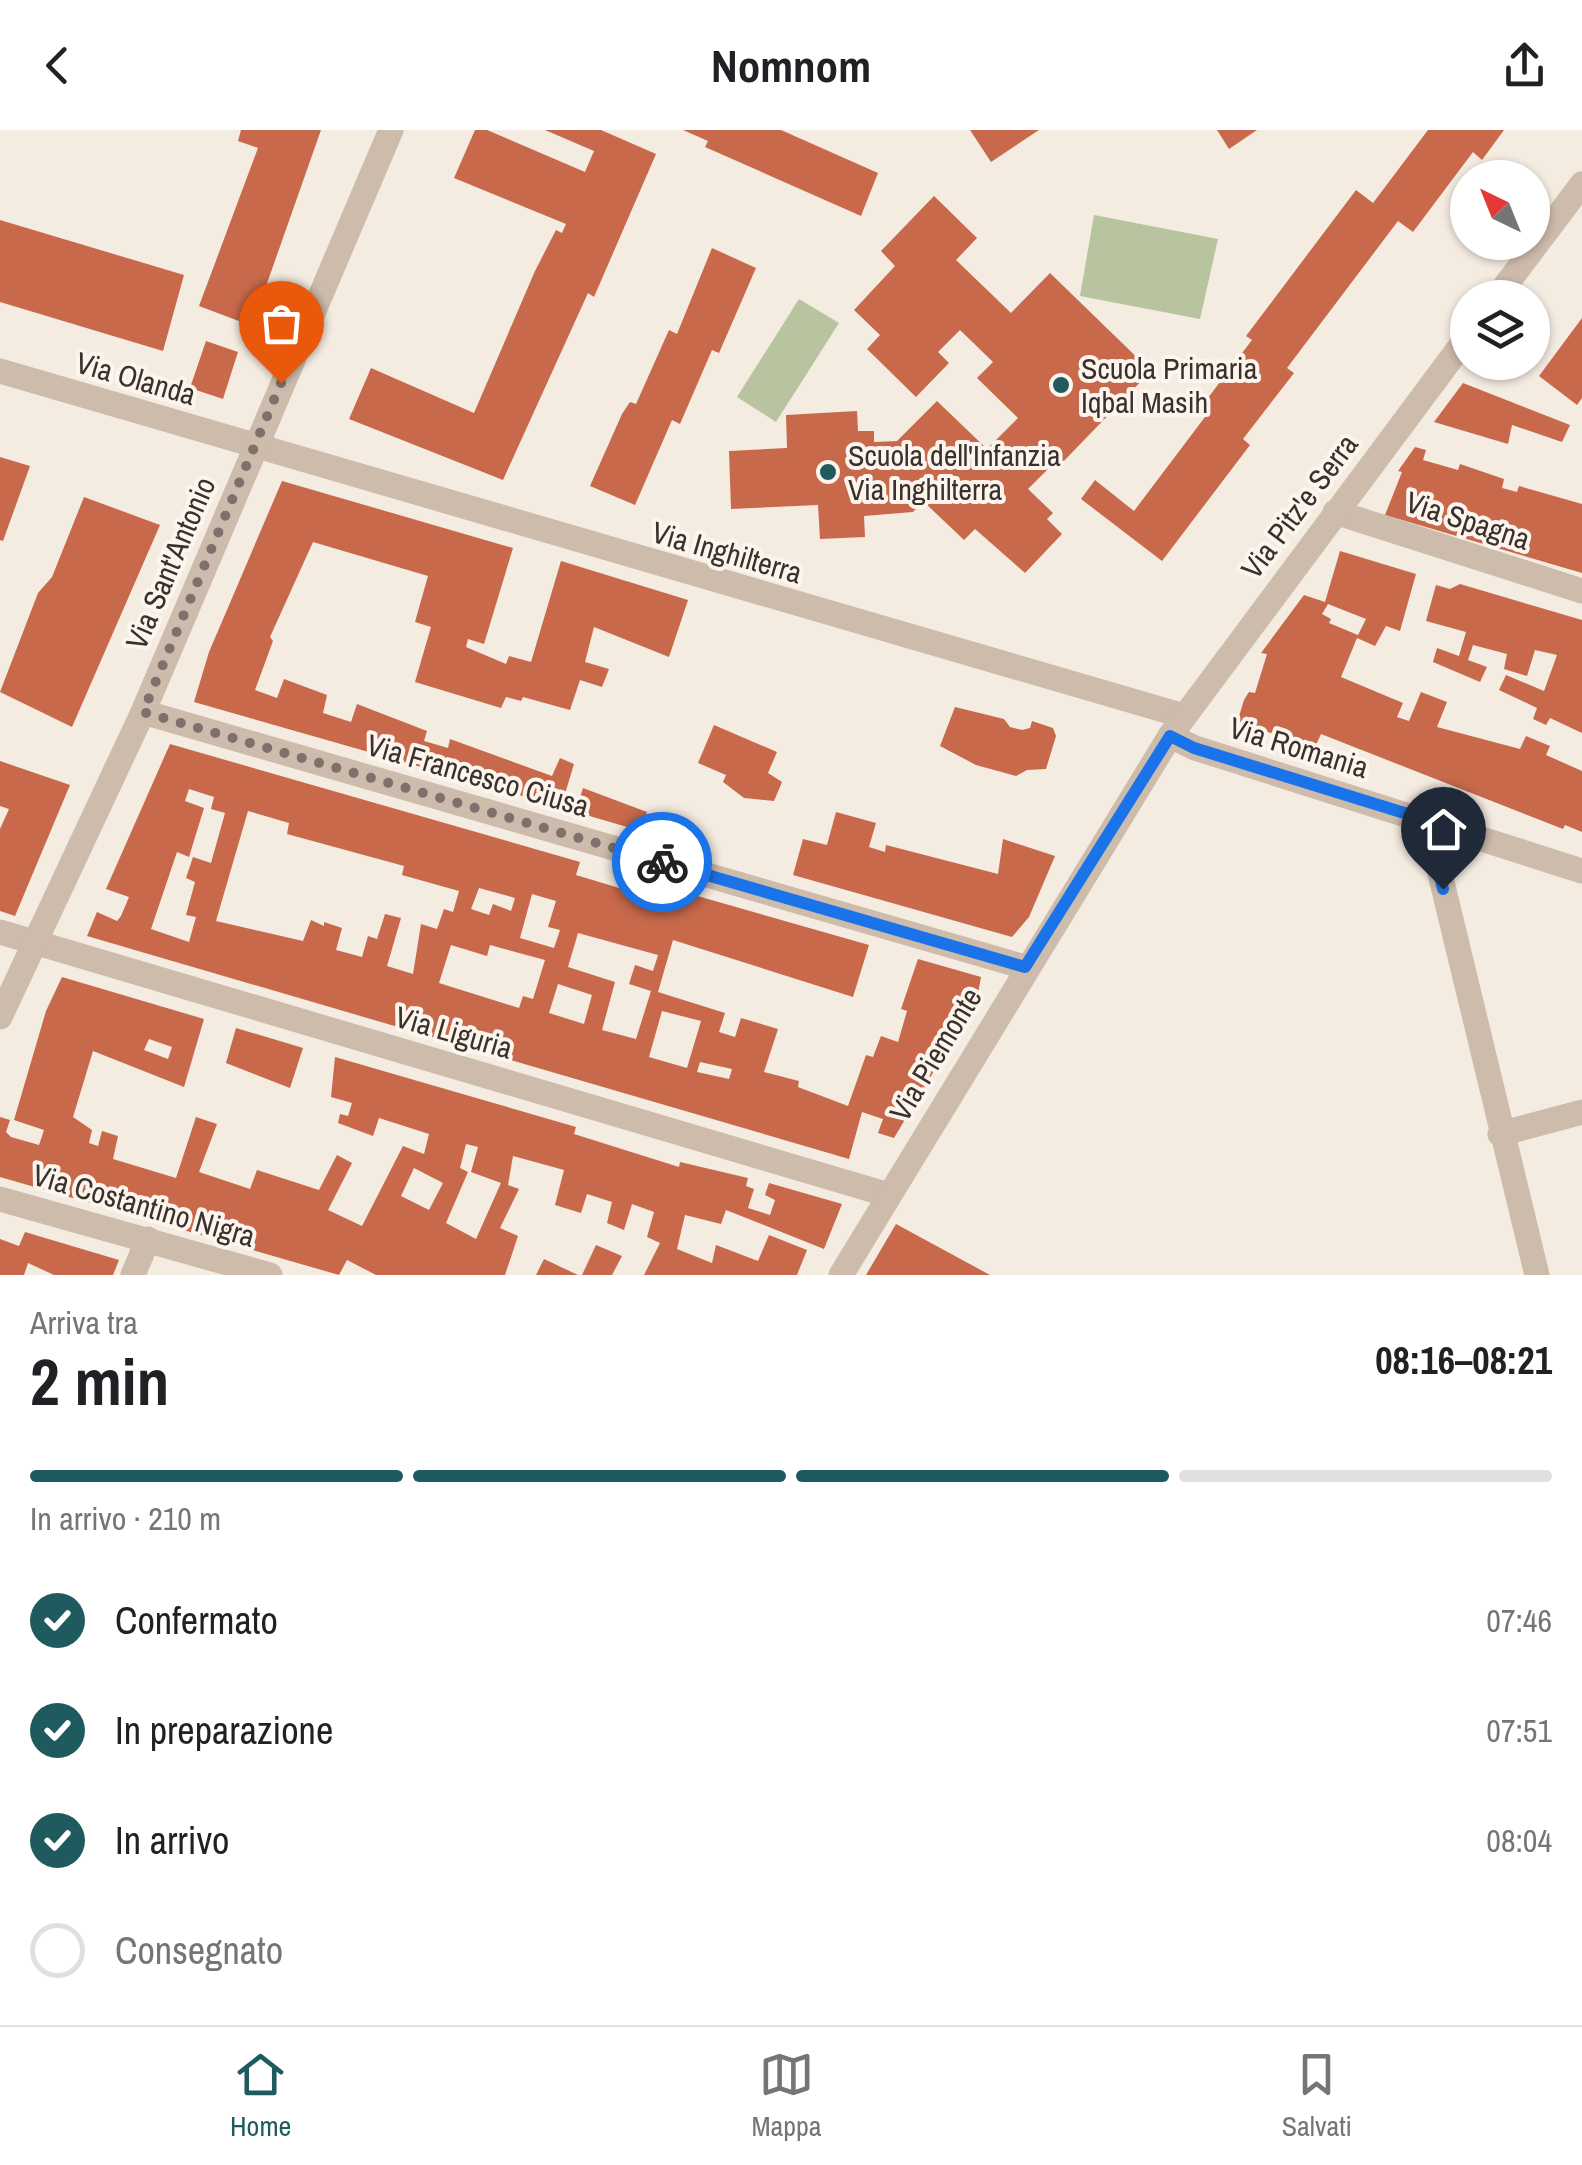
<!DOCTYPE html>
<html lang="it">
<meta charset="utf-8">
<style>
:root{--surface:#fff;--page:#f6f6f6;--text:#202124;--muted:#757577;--line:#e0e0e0;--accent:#1f5a5e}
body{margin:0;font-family:"Archivo Narrow",sans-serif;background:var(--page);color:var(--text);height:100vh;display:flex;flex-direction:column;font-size:38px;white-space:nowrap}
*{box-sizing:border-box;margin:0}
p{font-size:32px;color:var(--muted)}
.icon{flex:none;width:55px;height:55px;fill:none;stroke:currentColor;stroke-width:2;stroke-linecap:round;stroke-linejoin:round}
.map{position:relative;height:1145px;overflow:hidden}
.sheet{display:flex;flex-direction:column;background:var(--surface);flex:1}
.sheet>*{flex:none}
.needle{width:65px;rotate:317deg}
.fabs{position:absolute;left:1450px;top:30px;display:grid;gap:20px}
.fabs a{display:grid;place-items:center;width:100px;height:100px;border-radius:50%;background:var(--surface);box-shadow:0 2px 8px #0004;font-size:50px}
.pin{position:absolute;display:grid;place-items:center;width:85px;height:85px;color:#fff;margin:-102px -42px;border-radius:50% 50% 50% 0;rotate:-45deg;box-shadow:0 0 10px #0007}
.pin .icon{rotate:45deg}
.courier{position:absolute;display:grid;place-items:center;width:100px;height:100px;margin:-50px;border:8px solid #1a73e8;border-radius:50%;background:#fff;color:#222;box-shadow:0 2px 12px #0007}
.headline em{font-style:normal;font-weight:700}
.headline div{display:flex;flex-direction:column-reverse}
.headline{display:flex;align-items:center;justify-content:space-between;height:170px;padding:0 30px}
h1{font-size:65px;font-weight:700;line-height:75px}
.bar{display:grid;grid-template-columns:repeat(4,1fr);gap:15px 10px;align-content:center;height:120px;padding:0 30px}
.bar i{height:12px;border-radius:8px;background:var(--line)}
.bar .active{background:var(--accent)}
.bar p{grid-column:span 4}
ol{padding:0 30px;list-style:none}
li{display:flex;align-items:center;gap:30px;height:110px}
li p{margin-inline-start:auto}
li .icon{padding:10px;border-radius:50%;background:var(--accent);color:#fff;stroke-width:4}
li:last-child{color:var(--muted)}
li i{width:55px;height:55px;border:5px solid var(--line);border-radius:50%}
header{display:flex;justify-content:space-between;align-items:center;height:130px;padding:0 30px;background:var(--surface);font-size:45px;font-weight:700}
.dock{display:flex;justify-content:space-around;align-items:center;height:140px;border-top:2px solid var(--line);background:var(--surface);font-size:28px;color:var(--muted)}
.dock a{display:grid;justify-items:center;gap:5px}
.dock .active{color:var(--accent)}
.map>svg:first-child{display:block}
</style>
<header><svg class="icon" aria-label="back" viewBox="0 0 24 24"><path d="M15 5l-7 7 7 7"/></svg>Nomnom<svg class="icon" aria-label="share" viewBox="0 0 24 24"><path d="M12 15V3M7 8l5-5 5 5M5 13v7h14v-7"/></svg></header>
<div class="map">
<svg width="1582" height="1145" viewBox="0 0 1582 1145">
<rect width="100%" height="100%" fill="#f4ebe1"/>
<path fill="#b8c4a0" d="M1094,85L1218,109L1200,189L1080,166Z
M799,169L839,193L776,292L737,267Z"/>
<path fill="#c8694b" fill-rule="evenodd" d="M241,0H321L252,196L199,176L258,18L238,11Z
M475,0H487L585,42L594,21L545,0H601L656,24L594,167L588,163L503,350L349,289L371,238L474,283L535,141L556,100L562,103L566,94L454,48Z
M683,0H781L878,43L861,86L705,17L708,11Z
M970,0H1039L991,32Z
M1217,0H1257L1229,19Z
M1428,0H1504L1482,30L1473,22L1413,102L1398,91L1287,238L1294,243L1243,309L1250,315L1162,431L1081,369L1095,350L1134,381L1208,283L1201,277L1252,210L1246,206L1356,60L1373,73Z
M934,66L977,108L956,130L1011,183L1050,143L1151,241L1058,337L1054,333L1028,359L1053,383L1047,389L1062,404L1025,443L975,399L964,410L923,371L913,382L864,386L865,407L820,409L818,375L731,379L729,321L787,318L786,285L857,281L858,301H874V312L897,311L937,271L987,319L1018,288L977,248L993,232L960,200L938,222L949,233L916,267L867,219L880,205L854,180L895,136L881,121Z
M0,90L184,145L163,221L0,172Z
M712,118L756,138L719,223L712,220L680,294L672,290L635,375L590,356L622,284L630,272L636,274L669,200L677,204Z
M1582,188V268L1577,275L1539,246Z
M206,211L238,222L223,269L190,258Z
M1463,253L1570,295L1562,312L1512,295L1508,314L1434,292Z
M1415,317L1426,320L1423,330L1458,340L1460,334L1504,349L1502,358L1517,362L1519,356L1582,374V443L1385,385L1402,342L1398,341Z
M0,327L30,336L3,411L0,410Z
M282,351L513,418L484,514L468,509L466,517L506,534L509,526L531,532L561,431L688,470L669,527L594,497L585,532L609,539L602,557L580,550L570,580L523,567L521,571L506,567L501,578L415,552L431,497L415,492L428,446L313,412L270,507L273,511L255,560L277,568L284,549L327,565L323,583L351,592L357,574L427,601L424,611L448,618L450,609L552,646L560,628L574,634L561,677L194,572L209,522Z
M84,367L160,395L72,597L0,562L38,463L52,447Z
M1340,421L1416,444L1400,501L1386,496L1375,516L1357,508L1341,547L1403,573L1397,587L1409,591L1421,562L1447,572L1437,597L1520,619L1526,606L1550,616L1546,625L1582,641V702L1565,695L1563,699L1321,604L1311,626L1293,622L1299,611L1237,593L1244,570L1249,562L1255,563L1267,524L1261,523L1304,465L1325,472ZM1328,474L1366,489L1358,505L1329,493L1331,489L1322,484Z
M1460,454L1582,490V603L1550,588L1546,595L1533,589L1537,578L1499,560L1506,545L1544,561L1557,525L1535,520L1527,546L1504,539L1507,524L1473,515L1468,530L1487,537L1480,552L1433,532L1437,518L1459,526L1466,502L1426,491L1436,455L1450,459Z
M955,577L1004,589L1010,597L1022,600L1030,598L1032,591L1053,598L1056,606L1046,639L1027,640L1016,646L976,635L940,616Z
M714,595L777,622L768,643L782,652L774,671L744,668L723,652L726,645L698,633Z
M170,614L580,732L576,745L682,777L687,763L869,815L853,867L673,810L658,862L725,883L719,902L735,907L741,888L778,899L764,942L799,951L798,957L848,976L866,925L873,927L881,906L898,912L907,881L901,879L918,829L981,847L977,869L894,1008L878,1003L883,989L862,982L849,1029L87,806L97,782L117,791L121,786L129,767L106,759ZM189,659L214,667L211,679L225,683L211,733L193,727L186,748L195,752L186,785L196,787L189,812L151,799L177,722L189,727L204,678L185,671ZM248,681L289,693L287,704L404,736L402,745L459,761L453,782L444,779L437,799L421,794L413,844L387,836L401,788L385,784L377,809L368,806L362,827L336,820L342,798L324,792V796L311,790L303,811L216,791ZM479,758L515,768L511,781L493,774L489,785L471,779ZM532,764L556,771L548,797L560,800L554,818L520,808ZM578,803L658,825L653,841L635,835L629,854L651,861L636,909L602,900L615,852L568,837ZM451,815L487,826L490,815L545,830L533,869L523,866L519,878L439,853ZM558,854L592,865L584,894L549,883ZM662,881L701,891L687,938L649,927ZM700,932L732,939L729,949L697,942Z
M0,631L70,655L15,786L0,781V699L9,679L0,676Z
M583,658L647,682L641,701L586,685V680L577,677Z
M836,682L876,693L869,717L885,722L886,715L998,744L1003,709L1055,726L1029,787L1012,807L793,745L803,709L827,715Z
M62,847L204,889L184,957L93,921L73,987L92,1000L89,1013L98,1016L102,1001L118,1006L113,1029L176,1048L196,987L217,994L199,1042L250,1059L257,1040L319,1060L337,1025L352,1033L328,1080L362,1096L403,1016L424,1024L429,1004L379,988L373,1006L338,993L340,984L348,986L352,973L331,967L335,927L576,997L574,1004L679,1037L680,1032L748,1048L746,1056L754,1059L748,1078L770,1085L775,1070L765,1065L769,1053L842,1074L824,1119L726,1080L721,1094L685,1085L677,1119L712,1133L716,1115L758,1131L769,1105L807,1120L797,1145H644L660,1113L647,1107L654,1082L632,1074L624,1100L607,1093L612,1072L587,1064L581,1083L555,1075L564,1040L513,1026L508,1055L519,1059L500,1098L518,1106L505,1145H376L347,1130L339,1145L0,1047V987L10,990L6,1002L11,1007L39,1015L44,1000L14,990L46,881ZM149,909L172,917L168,929L144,920ZM466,1014L478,1017L471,1042L501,1053L476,1109L446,1093L468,1042L460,1038ZM414,1038L443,1053L429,1080L401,1066Z
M236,898L303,918L290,958L226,933Z
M896,1094L990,1145H866Z
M25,1102L119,1130L113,1145H54L28,1133L24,1145H0V1109L19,1116Z
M596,1115L622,1126L612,1145H582Z
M544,1129L578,1145H536Z"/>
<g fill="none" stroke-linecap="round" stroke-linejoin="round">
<path stroke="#cdbbac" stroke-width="25" d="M0,241L1184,586
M1335,382L1582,461
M143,582L1025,837
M1170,606L1195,618L1582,741
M1427,690L1537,1145
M0,802L889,1065
M1500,1004L1582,982
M0,1069L270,1145
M133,1145L148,1109"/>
<path stroke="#cdbbac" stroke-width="25" d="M1496,168L1582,54
M0,887L143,582L391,0
M841,1145L1170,606L1468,206"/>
</g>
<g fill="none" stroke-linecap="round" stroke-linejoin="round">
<path stroke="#7c716b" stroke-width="10" stroke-dasharray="0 18" d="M281,253L143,582L662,732"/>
<path stroke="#1a73e8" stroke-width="12" d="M662,732L1025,837L1170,606L1194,618L1427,690L1443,759"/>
</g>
<g fill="#1f5a5e" stroke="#fbf5ee" stroke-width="4">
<circle cx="1061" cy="255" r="10"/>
<circle cx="828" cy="342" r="10"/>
</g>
<g text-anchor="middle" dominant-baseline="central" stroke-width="8" stroke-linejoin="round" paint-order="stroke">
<g font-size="30" fill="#3b302b" stroke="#fbf5ee" text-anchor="start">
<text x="1081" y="238">Scuola Primaria<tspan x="1081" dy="34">Iqbal Masih</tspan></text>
<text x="848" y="325">Scuola dell'Infanzia<tspan x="848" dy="34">Via Inghilterra</tspan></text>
</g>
<g font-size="30" fill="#3b302b" stroke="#fbf5ee">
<text transform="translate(136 248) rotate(16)">Via Olanda</text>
<text transform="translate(1299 376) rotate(-53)">Via Pitz'e Serra</text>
<text transform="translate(1468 390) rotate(18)">Via Spagna</text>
<text transform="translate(727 422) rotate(16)">Via Inghilterra</text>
<text transform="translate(170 433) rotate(-67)">Via Sant'Antonio</text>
<text transform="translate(1299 617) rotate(17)">Via Romania</text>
<text transform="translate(478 645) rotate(16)">Via Francesco Ciusa</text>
<text transform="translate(454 902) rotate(16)">Via Liguria</text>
<text transform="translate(935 924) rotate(-59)">Via Piemonte</text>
<text transform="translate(144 1075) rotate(16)">Via Costantino Nigra</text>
</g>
</g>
</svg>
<div class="fabs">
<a><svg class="needle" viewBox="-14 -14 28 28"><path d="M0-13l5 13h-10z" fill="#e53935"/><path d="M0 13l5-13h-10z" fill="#757577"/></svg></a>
<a><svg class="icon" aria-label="layers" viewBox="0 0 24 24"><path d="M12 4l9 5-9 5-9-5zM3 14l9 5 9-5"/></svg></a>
</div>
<div class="pin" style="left:281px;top:253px;background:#ea580c"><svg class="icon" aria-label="bag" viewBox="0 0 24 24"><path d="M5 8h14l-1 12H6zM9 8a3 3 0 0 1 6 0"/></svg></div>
<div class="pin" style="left:1443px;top:759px;background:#1f2937"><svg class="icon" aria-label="home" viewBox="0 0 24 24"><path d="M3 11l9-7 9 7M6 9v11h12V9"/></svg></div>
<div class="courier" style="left:662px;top:732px"><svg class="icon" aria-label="bike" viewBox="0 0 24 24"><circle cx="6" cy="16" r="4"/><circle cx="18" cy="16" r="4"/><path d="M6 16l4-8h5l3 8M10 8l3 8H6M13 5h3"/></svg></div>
</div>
<section class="sheet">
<div class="headline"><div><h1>2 min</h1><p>Arriva tra</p></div><em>08:16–08:21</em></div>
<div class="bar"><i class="active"></i><i class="active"></i><i class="active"></i><i></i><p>In arrivo · 210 m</p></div>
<ol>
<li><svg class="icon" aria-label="check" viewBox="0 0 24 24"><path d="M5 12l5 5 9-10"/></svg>Confermato<p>07:46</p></li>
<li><svg class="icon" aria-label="check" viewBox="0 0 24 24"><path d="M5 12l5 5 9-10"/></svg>In preparazione<p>07:51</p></li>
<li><svg class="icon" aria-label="check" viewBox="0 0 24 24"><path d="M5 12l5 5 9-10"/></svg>In arrivo<p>08:04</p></li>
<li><i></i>Consegnato</li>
</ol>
</section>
<nav class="dock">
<a class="active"><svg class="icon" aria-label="home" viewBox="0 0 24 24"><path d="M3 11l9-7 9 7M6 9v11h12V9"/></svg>Home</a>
<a><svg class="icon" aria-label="map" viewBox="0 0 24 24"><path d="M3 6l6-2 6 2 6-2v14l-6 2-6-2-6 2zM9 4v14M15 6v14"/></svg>Mappa</a>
<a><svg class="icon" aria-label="saved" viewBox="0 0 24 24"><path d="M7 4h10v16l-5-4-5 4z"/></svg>Salvati</a>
</nav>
